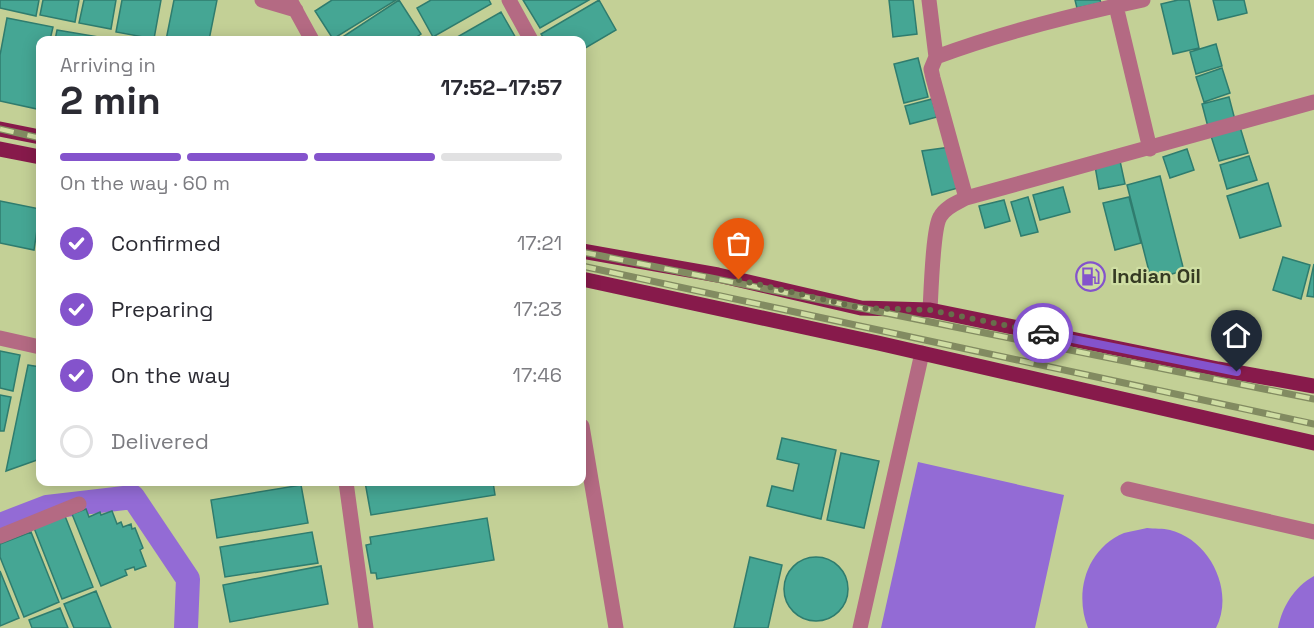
<!DOCTYPE html>
<meta charset="utf-8">
<style>
:root{--surface:#fff;--page:#f2f2f3;--text:#2b2b33;--muted:#7c7c81;--line:#e1e1e2;--accent:#8453cc}
body{margin:0;font-family:"Space Grotesk",sans-serif;background:var(--page);color:var(--text);height:100vh;display:flex;flex-direction:column;font-size:22px;white-space:nowrap}
*{box-sizing:border-box;margin:0}
p{font-size:20px;color:var(--muted)}
.icon{flex:none;width:33px;height:33px;fill:none;stroke:currentColor;stroke-width:2;stroke-linecap:round;stroke-linejoin:round}
.map{position:relative;flex:1;overflow:hidden}
.sheet{position:absolute;left:36px;top:36px;width:550px;height:450px;display:flex;flex-direction:column;background:var(--surface);border-radius:12px;box-shadow:0 3px 15px #0003}
.sheet>*{flex:none}
.pin{position:absolute;display:grid;place-items:center;width:51px;height:51px;color:#fff;margin:-62px -26px;border-radius:50% 50% 50% 0;rotate:-45deg;box-shadow:0 0 6px #0007}
.pin .icon{rotate:45deg}
.courier{position:absolute;display:grid;place-items:center;width:60px;height:60px;margin:-30px;border:4px solid #8453cc;border-radius:50%;background:#fff;color:#222;box-shadow:0 2px 8px #0007}
.headline em{font-style:normal;font-weight:700}
.headline div{display:flex;flex-direction:column-reverse}
.headline{display:flex;align-items:center;justify-content:space-between;height:102px;padding:0 24px}
h1{font-size:39px;font-weight:700;line-height:45px}
.bar{display:grid;grid-template-columns:repeat(4,1fr);gap:9px 6px;align-content:center;height:72px;padding:0 24px}
.bar i{height:8px;border-radius:4px;background:var(--line)}
.bar .current{background:var(--accent)}
.bar p{grid-column:span 4}
ol{padding:0 24px;list-style:none}
li{display:flex;align-items:center;gap:18px;height:66px}
li p{margin-inline-start:auto}
li .icon{padding:6px;border-radius:50%;background:var(--accent);color:#fff;stroke-width:4}
li:last-child{color:var(--muted)}
li i{width:33px;height:33px;border:3px solid var(--line);border-radius:50%}
.map>svg:first-child{display:block}
</style>
<div class="map">
<svg width="1314" height="628" viewBox="0 0 1314 628">
<rect width="100%" height="100%" fill="#c3d096"/>
<path fill="#936bd5" d="M918,462L1064,495L1035,628H881Z
M1147,528C1154,529 1163,528 1170,530C1210,540 1235,591 1216,628H1088C1074,593 1086,549 1124,533C1131,531 1140,530 1147,528Z
M1314,576V628H1278C1282,607 1294,587 1314,576Z"/>
<g fill="none" stroke-linecap="round" stroke-linejoin="round">
<path stroke="#936bd5" stroke-width="24" d="M0,525L47,507L133,497L188,579L186,628"/>
</g>
<path fill="#45a694" stroke="#2f7c6e" stroke-width="1.5" d="M0,0H39L36,16L0,8Z
M43,0H79L75,22L40,15Z
M84,0H116L111,29L79,23Z
M122,0H161L154,39L116,32Z
M174,0H217L209,40H166Z
M332,0H396L333,39L315,11Z
M399,0L421,34L412,40H338Z
M431,0H489L491,4L433,37L417,8Z
M523,0H589L540,28Z
M599,0L616,30L582,50V40H545L541,34Z
M889,0H913L917,34L893,37Z
M1075,0H1100L1101,3L1077,8Z
M1178,0H1189L1199,48L1173,54L1161,4Z
M1213,0H1244L1247,13L1218,20Z
M501,12L517,40H452Z
M7,18L53,27L50,40H40V91L37,109L0,101V55Z
M57,30L99,37L98,40H55Z
M1216,44L1222,66L1196,74L1190,52Z
M918,58L928,97L904,103L894,64Z
M1222,68L1230,93L1204,102L1196,77Z
M1229,97L1235,120L1208,127L1202,104Z
M932,99L937,117L910,124L905,106Z
M1240,127L1248,153L1219,161L1211,136Z
M950,147L958,188L932,195L922,151Z
M1187,149L1194,170L1170,178L1163,157Z
M1249,156L1257,180L1227,189L1220,165Z
M1120,161L1125,184L1099,189L1095,166Z
M1160,176L1184,271L1151,279L1127,185Z
M1268,183L1281,226L1240,238L1227,196Z
M1063,187L1070,212L1040,220L1033,195Z
M1028,197L1038,232L1021,236L1011,202Z
M1129,197L1141,243L1115,250L1103,203Z
M1004,200L1010,221L985,228L979,206Z
M0,201L40,209L34,250L0,243Z
M1283,257L1310,265L1301,299L1273,290Z
M1314,264V297L1307,296Z
M0,351L20,355L13,391L0,388Z
M28,365L40,367V459L6,471Z
M0,395L11,397L4,431H0Z
M782,438L836,450L821,519L767,506L772,486L793,491L799,464L777,459Z
M841,453L879,461L864,528L827,520Z
M365,482H493L495,495L371,515Z
M301,485L308,523L217,538L211,500Z
M86,509L89,517L100,512L101,515L112,511L117,524L121,522L123,527L131,524L132,529L135,528L143,548L140,550L146,566L135,570L134,567L125,570L127,575L101,586L72,514Z
M65,516L93,587L62,599L34,528Z
M487,518L494,560L377,579L376,573H371L366,545L371,544L370,537Z
M31,532L59,602L24,617L0,557V544Z
M312,532L318,563L225,577L220,547Z
M784 589a32 32 0 1 1 64 0a32 32 0 1 1-64 0Z
M750,557L782,565L768,628H734Z
M321,566L328,604L230,622L223,585Z
M0,571L19,618L0,626Z
M96,591L111,628H74L64,604Z
M60,608L68,628H32L29,620Z"/>
<g fill="none" stroke-linecap="round" stroke-linejoin="round">
<path stroke="#b46a83" stroke-width="15" d="M262,0L296,10
M290,0L312,40
M509,0L531,40
M929,0L936,57L931,69L933,78L966,198
M1116,6L1150,149
M936,57C1003,32 1072,15 1143,0
M930,310C931,293 933,228 940,217C945,207 957,203 966,198L1314,102
M0,338L40,347
M582,426L616,628
M346,482L366,628
M1128,489L1314,532
M0,536L79,504
M860,628L922,353"/>
<path stroke="#871a4b" stroke-width="15" d="M0,129L40,137
M0,149L40,157
M582,251L718,275L861,308L930,310L1218,369L1314,386
M582,279L878,343L1314,443"/>
<defs>
<path id="rail" d="M0,129L40,138
M582,252L1314,399
M582,266L1314,424"/>
</defs>
<use href="#rail" stroke="#828b61" stroke-width="7"/>
<use href="#rail" stroke="#cfdea3" stroke-width="4.5" stroke-dasharray="14" stroke-linecap="butt"/>
</g>
<g fill="none" stroke-linecap="round" stroke-linejoin="round">
<path stroke="#676e4b" stroke-width="6" stroke-dasharray="0 10.8" d="M739,280L861,308L930,310L1043,333"/>
<path stroke="#8453cc" stroke-width="8" d="M1043,333L1237,372"/>
</g>
<defs>
<symbol id="fuel-ring" viewBox="-11 -11 22 22"><circle r="9.5" fill="#cfdea3" stroke="#8453cc" stroke-width="1.5"/><path d="M-5.5-6h7V0h2V4h1.3V-2.5L3-4.5l.8-.8L6-3V5H2.5V1h-1V6h-7ZM-4.2-4.7v3.2H.2V-4.7Z" fill="#8453cc"/></symbol>
</defs>
<g fill-rule="evenodd">
<use href="#fuel-ring" x="1074" y="260" width="33" height="33"/>
</g>
<g text-anchor="middle" dominant-baseline="central" stroke-width="4.5" stroke-linejoin="round" paint-order="stroke">
<g font-size="20" font-weight="bold" fill="#353a23" stroke="#cfdea3" text-anchor="start">
<text x="1112" y="276">Indian Oil</text>
</g>
</g>
</svg>
<div class="pin" style="left:739px;top:280px;background:#ea580c"><svg class="icon" aria-label="bag" viewBox="0 0 24 24"><path d="M5 8h14l-1 12H6zM9 8a3 3 0 0 1 6 0"/></svg></div>
<div class="pin" style="left:1237px;top:372px;background:#1f2937"><svg class="icon" aria-label="home" viewBox="0 0 24 24"><path d="M3 11l9-7 9 7M6 9v11h12V9"/></svg></div>
<div class="courier" style="left:1043px;top:333px"><svg class="icon" aria-label="car" viewBox="0 0 24 24"><path d="M5 17H2v-5l4-1 3-4h7l3 4 3 1v5h-3M9 17h6M6 11h13"/><circle cx="7" cy="17" r="2"/><circle cx="17" cy="17" r="2"/></svg></div>
<section class="sheet">
<div class="headline"><div><h1>2 min</h1><p>Arriving in</p></div><em>17:52–17:57</em></div>
<div class="bar"><i class="current"></i><i class="current"></i><i class="current"></i><i></i><p>On the way · 60 m</p></div>
<ol>
<li><svg class="icon" aria-label="check" viewBox="0 0 24 24"><path d="M5 12l5 5 9-10"/></svg>Confirmed<p>17:21</p></li>
<li><svg class="icon" aria-label="check" viewBox="0 0 24 24"><path d="M5 12l5 5 9-10"/></svg>Preparing<p>17:23</p></li>
<li><svg class="icon" aria-label="check" viewBox="0 0 24 24"><path d="M5 12l5 5 9-10"/></svg>On the way<p>17:46</p></li>
<li><i></i>Delivered</li>
</ol>
</section>
</div>
